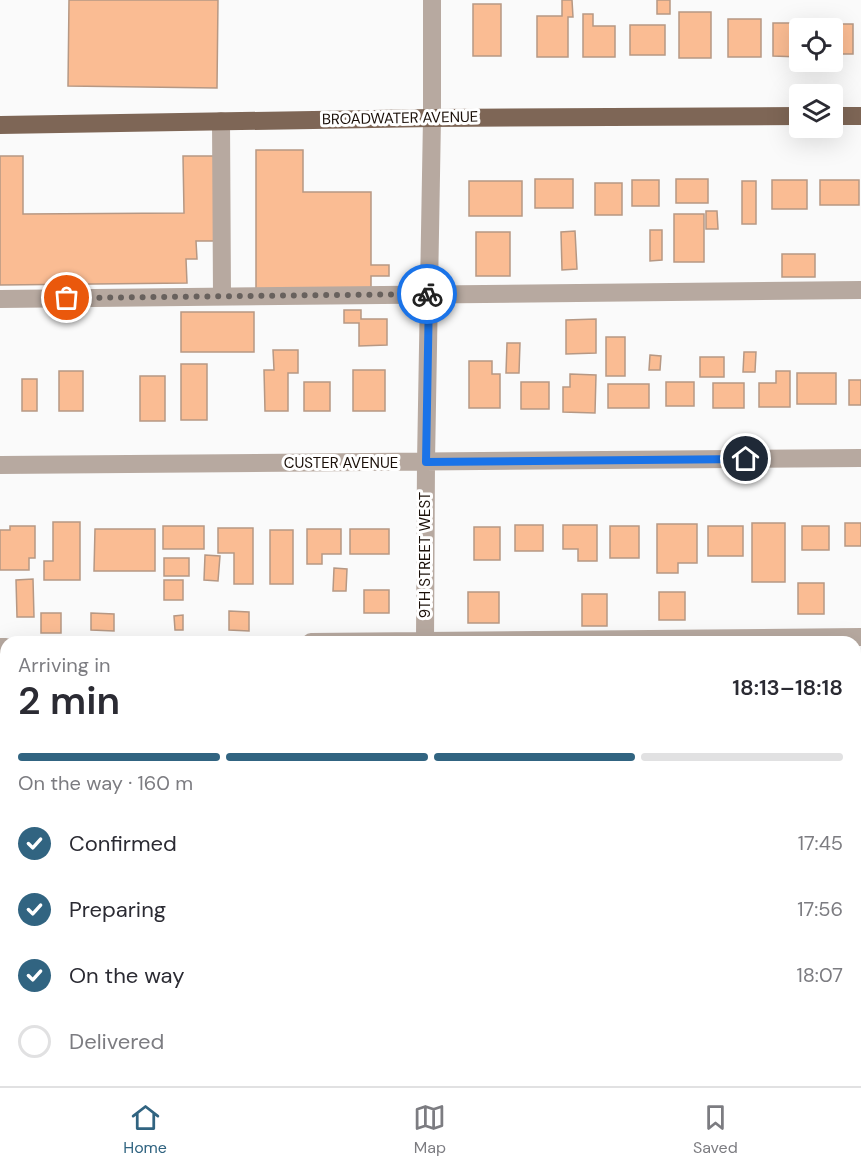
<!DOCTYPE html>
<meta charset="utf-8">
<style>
:root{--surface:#fff;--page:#f2f2f3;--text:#2b2b33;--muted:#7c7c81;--line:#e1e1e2;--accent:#316481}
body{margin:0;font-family:"DM Sans",sans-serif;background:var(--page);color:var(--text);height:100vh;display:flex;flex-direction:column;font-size:22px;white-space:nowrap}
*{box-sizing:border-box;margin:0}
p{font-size:20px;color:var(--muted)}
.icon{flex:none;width:33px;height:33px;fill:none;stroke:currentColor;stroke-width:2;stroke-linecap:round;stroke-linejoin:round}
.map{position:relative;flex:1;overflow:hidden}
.panel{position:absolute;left:0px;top:636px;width:861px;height:450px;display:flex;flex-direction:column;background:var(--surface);border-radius:18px 18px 0 0;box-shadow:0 6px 24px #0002}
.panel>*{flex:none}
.controls{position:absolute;left:789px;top:18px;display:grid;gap:12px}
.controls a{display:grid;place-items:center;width:54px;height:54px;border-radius:6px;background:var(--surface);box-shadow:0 6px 24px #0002;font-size:30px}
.pin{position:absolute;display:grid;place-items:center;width:51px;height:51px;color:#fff;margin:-26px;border:3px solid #fff;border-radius:50%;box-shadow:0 2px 6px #0007}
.courier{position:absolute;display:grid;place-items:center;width:60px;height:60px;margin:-30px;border:4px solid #1a73e8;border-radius:50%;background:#fff;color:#222;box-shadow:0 2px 8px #0007}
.head em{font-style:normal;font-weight:600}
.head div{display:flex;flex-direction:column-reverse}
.head{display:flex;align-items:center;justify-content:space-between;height:102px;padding:0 18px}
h1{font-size:39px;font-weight:600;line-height:45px}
.bar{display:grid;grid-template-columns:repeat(4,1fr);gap:9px 6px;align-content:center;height:72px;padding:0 18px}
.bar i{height:8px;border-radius:4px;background:var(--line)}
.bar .current{background:var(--accent)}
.bar p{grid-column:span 4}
ol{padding:0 18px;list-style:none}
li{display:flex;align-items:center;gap:18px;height:66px}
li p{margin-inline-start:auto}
li .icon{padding:6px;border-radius:50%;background:var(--accent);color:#fff;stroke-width:4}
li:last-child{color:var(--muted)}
li i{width:33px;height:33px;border:3px solid var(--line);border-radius:50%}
.tab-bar{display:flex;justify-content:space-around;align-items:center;height:84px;border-top:2px solid var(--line);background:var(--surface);font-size:16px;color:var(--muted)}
.tab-bar a{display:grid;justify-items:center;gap:3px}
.tab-bar .current{color:var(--accent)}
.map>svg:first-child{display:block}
</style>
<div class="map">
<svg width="861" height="1086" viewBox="0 0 861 1086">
<rect width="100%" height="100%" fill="#fafafa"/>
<path fill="#fabc93" stroke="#b69884" stroke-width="1.5" d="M69,0H218L217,88L68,86Z
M562,0H572L573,17H568V57H537V16H562Z
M657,0H670V14H657Z
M473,4H501V56H473Z
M679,12H711V58H679Z
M583,14H593V26H615V57H583Z
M728,19H761V57H728Z
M773,23H807V28H800V57L773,56Z
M820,24H853V54H832V28H820Z
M630,25H665V55H630Z
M256,150H303V192H371V265H389V276H371V289H256Z
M0,156H23V214L184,213L183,156H214L215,241H196L197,259H186L187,283L0,285Z
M535,179H573V208H535Z
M676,179H708V203H676Z
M632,180H659V206H632Z
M772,180H807V209H772Z
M820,180H859V205H820Z
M469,181H522V216H469Z
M742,181H756V224H742Z
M595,183H622V215H595Z
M706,211H717L718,229H706Z
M674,214H704V262H674Z
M650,230H662V260L650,261Z
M575,231L577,269L562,270L561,232Z
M476,232H510V276H476Z
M782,254H815V277H782Z
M344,310H361V319H387V345L359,346V323H344Z
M181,312H254V352H181Z
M596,319V353L566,354V320Z
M606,337H625V376H606Z
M507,343H520L519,373H506Z
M273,350H298V373H288V411H265L264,370H274Z
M744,352H756L755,372H743Z
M650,355L661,356L660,370H649Z
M700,357H724V377H700Z
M469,361H492V374H500V408H469Z
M181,364H207V420H181Z
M353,370H385V411H353Z
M59,371H83V411H59Z
M776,371H790V407H759V383H776Z
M797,373H836V404H797Z
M570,374L596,375L595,413L563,412V387H570Z
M140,376H165V421H140Z
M22,379H37V411H22Z
M849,380H861V405H849Z
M304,382H330V411H304Z
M521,382H549V409H521Z
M666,382H694V406H666Z
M713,383H744V408H713Z
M608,384H649V408H608Z
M53,522H80V580H44V561H53Z
M752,523H785V582H752Z
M845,523H861V546H845Z
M657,524H697V563H678V573H657Z
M515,525H543V551H515Z
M563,525H597V561H578V549H563Z
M10,526H35V558H29V570H0V530H10Z
M163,526H204V549H163Z
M610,526H639V558H610Z
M708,526H743V556H708Z
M802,526H829V550H802Z
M474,527H500V560H474Z
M218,528H253V584H234V553H218Z
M95,529H155V571H94Z
M307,529H341V554H322V564H307Z
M350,529H389V554H350Z
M270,530H293V584H270Z
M205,555L220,556L218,581L204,580Z
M164,558H189V576H164Z
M334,568L347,569L346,591H333Z
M33,579L34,617H17L16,580Z
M164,580H183V600H164Z
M798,583H824V614H798Z
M364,590H389V613H364Z
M468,592H499V623H468Z
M659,592H685V620H659Z
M582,594H607V626H582Z
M229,611L249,612V631L229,630Z
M41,613H61V633H41Z
M91,613L114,614V631L91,630Z
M183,615V630H175L174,616Z
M0,711H6V760H0Z
M855,724H861V751H855Z
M855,865H861V910H855Z
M0,871H6V925H0Z
M0,952H6V977H0Z
M855,1068H859V1086H831V1080H855Z
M26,1080H58V1086H26Z
M129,1080H154V1086H129Z
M179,1080H210V1086H179Z
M218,1080H251V1086H218Z
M273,1080H298V1086H273Z
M330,1080H345V1086H320V1083H330Z
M364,1080H397V1086H364Z
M477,1080H509V1086H477Z
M556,1080H623V1086H556Z
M643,1080H667V1086H643Z
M687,1080H724V1086H687Z
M735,1080H774V1086H735Z
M792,1080H820V1086H792Z"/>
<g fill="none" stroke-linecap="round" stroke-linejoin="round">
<path stroke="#b7a9a0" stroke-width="18" d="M221,121L222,296
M0,299L861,290
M0,465L861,458
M311,642L861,637
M425,642L426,462L432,118V0
M0,647H6
M855,811H861
M0,816H6
M855,986H861
M0,991H6
M429,1086V1080"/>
<path stroke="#7e6656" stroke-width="18" d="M832,116H861
M0,125L432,118L800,116"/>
</g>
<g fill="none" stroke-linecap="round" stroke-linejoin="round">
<path stroke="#68615d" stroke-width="6" stroke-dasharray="0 10.8" d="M67,298L427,294"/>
<path stroke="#1a73e8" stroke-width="8" d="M427,294H429L426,462L746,459"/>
</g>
<g text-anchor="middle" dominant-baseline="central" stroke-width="6" stroke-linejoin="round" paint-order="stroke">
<g font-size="15" fill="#1a0f08" stroke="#fff">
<text transform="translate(400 118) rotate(-1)">BROADWATER AVENUE</text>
<text x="341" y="463">CUSTER AVENUE</text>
<text transform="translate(425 555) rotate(-90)">9TH STREET WEST</text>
</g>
</g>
</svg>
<div class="controls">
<a><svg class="icon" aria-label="locate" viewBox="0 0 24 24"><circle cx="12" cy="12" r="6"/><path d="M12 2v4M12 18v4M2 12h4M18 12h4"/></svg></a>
<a><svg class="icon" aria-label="layers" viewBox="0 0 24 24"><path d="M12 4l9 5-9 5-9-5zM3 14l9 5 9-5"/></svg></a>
</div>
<div class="pin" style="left:67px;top:298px;background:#ea580c"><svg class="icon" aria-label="bag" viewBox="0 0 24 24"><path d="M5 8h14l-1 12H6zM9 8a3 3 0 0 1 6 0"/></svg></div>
<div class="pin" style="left:746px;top:459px;background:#1f2937"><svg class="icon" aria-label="home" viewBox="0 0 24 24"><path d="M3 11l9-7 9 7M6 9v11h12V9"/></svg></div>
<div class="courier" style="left:427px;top:294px"><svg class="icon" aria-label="bike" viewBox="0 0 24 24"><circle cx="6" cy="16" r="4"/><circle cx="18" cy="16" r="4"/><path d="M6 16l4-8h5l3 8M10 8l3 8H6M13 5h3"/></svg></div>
<section class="panel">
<div class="head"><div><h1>2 min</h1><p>Arriving in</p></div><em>18:13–18:18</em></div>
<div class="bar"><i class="current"></i><i class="current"></i><i class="current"></i><i></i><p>On the way · 160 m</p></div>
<ol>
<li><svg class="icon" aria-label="check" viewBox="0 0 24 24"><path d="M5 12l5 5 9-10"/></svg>Confirmed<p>17:45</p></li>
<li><svg class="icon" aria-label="check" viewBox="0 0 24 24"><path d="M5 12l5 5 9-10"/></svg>Preparing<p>17:56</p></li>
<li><svg class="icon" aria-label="check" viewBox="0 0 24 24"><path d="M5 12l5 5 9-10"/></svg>On the way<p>18:07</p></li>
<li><i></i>Delivered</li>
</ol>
</section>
</div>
<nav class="tab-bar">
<a class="current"><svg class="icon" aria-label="home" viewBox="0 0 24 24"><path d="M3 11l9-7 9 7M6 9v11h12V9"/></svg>Home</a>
<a><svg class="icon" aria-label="map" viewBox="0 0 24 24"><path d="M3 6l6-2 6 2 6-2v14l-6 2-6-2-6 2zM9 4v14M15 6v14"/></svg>Map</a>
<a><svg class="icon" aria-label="saved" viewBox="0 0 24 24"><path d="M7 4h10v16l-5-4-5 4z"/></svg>Saved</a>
</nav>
